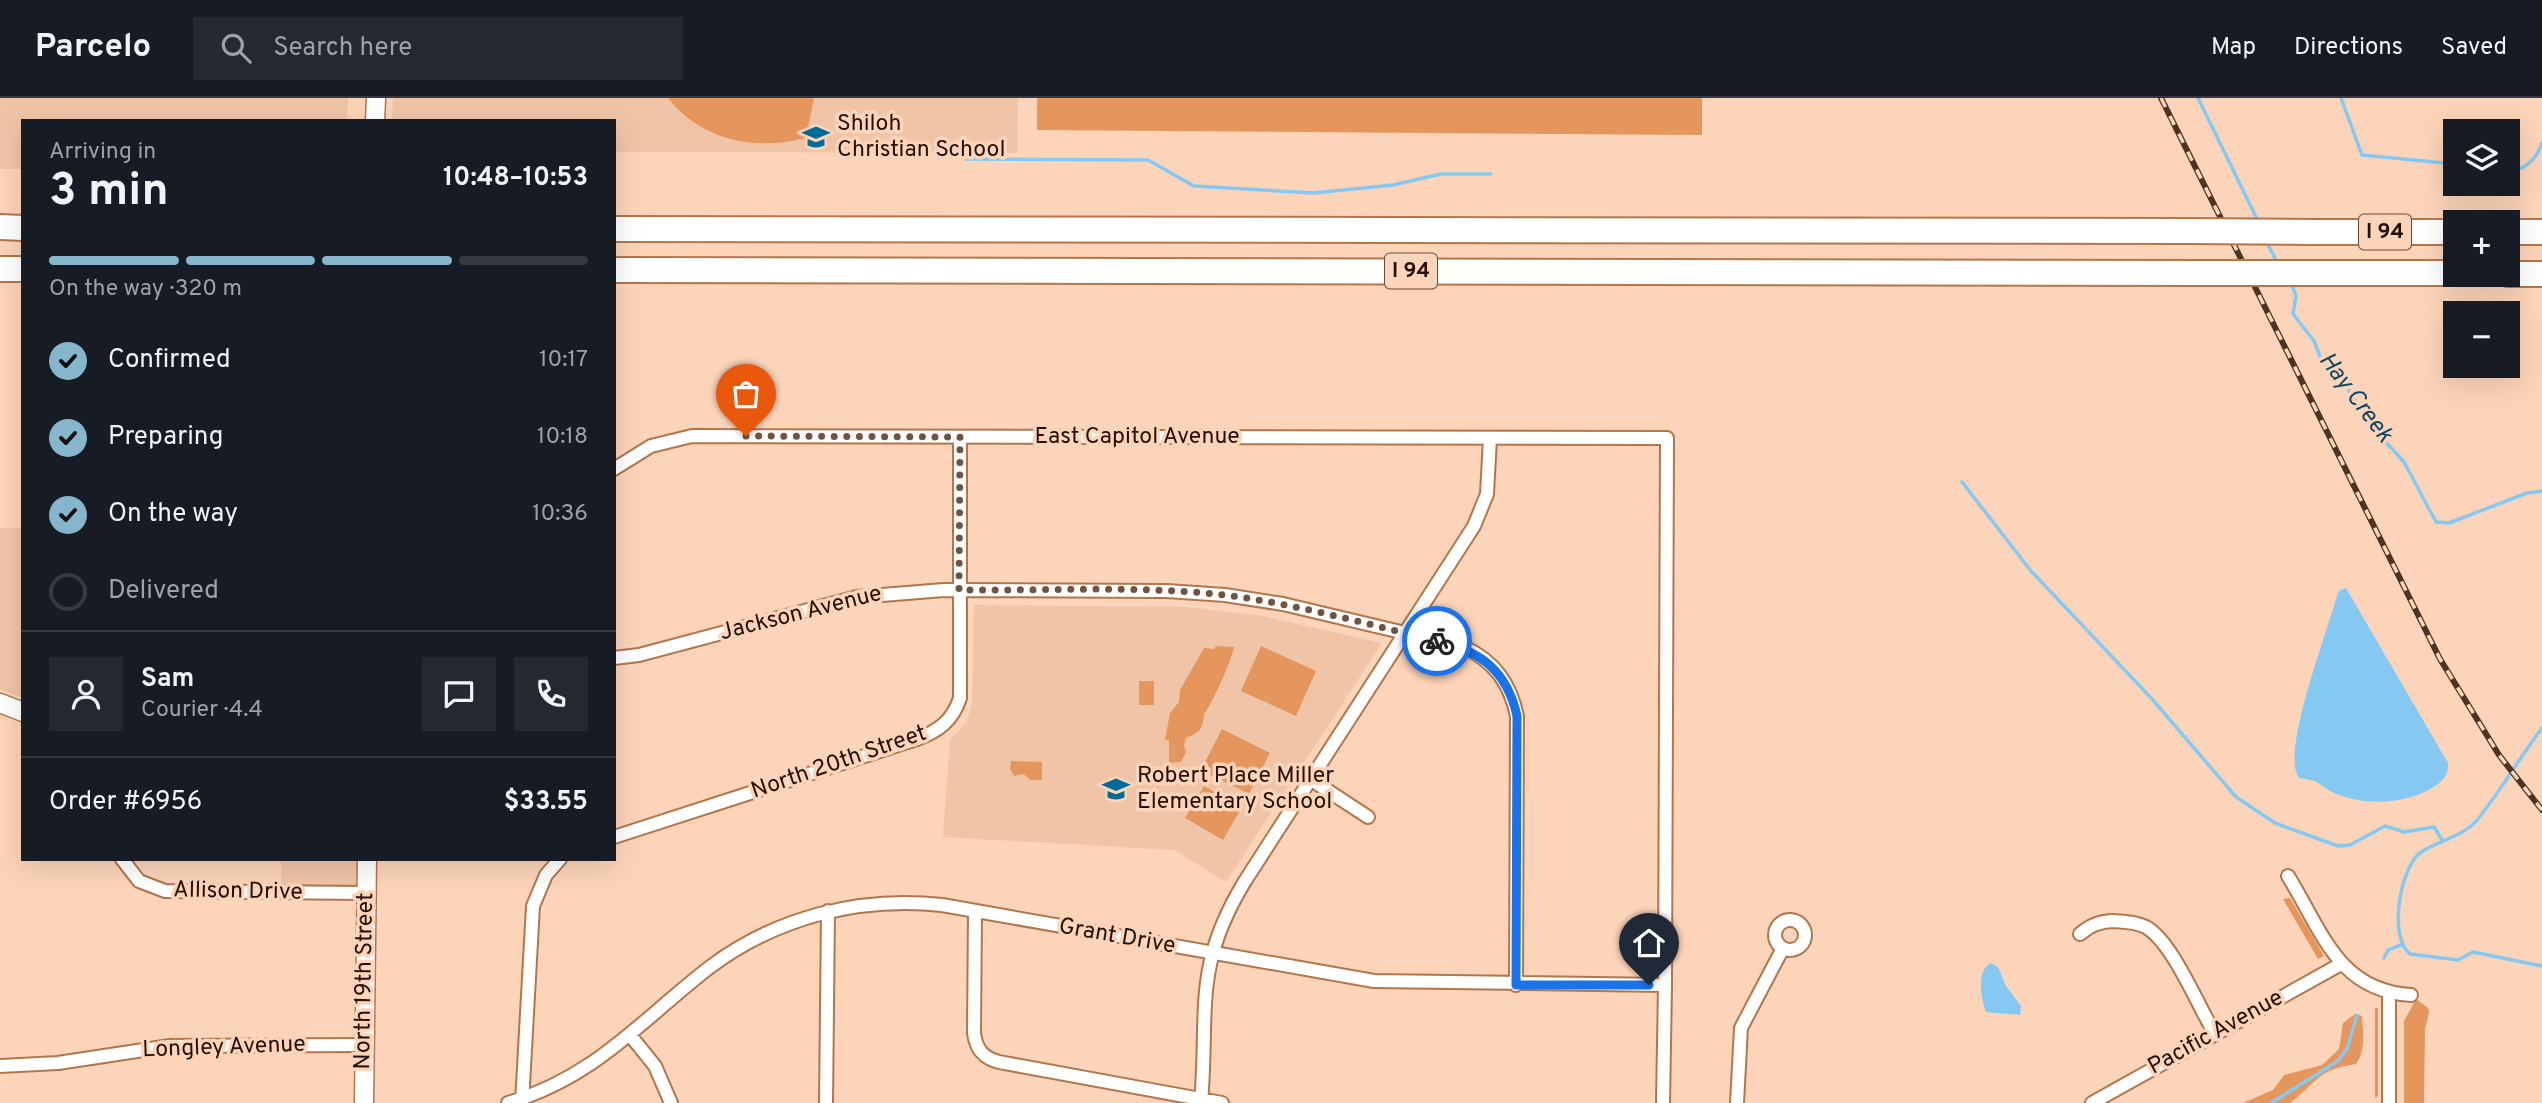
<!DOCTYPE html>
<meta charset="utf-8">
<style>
:root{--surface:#171b24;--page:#242831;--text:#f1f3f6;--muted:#9ea1a6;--line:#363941;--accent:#85b6cc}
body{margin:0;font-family:Overpass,sans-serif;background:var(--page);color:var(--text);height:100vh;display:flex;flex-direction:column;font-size:26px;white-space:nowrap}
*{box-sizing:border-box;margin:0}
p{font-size:23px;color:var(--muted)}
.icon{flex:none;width:38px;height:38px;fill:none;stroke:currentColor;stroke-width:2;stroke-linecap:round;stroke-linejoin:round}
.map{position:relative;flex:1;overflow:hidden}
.drawer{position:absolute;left:21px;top:21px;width:595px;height:742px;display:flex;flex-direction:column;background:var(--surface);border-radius:0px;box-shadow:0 7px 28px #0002}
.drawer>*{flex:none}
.controls{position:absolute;left:2443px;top:21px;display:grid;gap:14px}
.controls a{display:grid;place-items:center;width:77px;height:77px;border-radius:0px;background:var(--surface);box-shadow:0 7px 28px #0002;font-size:35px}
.pin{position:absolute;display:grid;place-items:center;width:60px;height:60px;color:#fff;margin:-72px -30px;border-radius:50% 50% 50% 0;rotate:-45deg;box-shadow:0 0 7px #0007}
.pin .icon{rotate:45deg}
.courier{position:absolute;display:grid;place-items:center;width:70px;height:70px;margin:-35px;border:5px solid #1a73e8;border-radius:50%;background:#fff;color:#222;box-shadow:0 2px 9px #0007}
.head em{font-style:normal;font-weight:700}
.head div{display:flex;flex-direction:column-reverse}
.head{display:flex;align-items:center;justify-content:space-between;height:119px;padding:0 28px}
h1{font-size:46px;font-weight:700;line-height:52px}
.bar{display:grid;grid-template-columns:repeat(4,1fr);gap:10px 7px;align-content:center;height:84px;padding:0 28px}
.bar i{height:9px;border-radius:5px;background:var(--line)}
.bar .current{background:var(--accent)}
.bar p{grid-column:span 4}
.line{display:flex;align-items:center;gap:18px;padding:0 28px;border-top:2px solid var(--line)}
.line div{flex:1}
.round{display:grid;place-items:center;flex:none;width:74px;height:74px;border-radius:0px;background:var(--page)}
ol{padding:0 28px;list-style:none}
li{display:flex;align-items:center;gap:21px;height:77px}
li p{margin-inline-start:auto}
li .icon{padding:7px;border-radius:50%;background:var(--accent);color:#111;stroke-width:4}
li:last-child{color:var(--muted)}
li i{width:38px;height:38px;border:4px solid var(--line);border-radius:50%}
header{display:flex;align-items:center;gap:42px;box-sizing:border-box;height:98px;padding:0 35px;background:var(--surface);border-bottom:2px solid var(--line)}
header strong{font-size:33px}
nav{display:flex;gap:38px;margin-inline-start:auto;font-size:24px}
.search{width:490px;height:63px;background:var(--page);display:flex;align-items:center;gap:18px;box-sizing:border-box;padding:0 24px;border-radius:0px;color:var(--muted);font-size:26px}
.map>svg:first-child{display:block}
</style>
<header>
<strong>Parcelo</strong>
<div class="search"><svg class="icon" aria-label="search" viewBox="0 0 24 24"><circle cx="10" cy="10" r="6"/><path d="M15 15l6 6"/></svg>Search here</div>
<nav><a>Map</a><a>Directions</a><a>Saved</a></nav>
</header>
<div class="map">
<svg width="2542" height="1005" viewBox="0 0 2542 1005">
<rect width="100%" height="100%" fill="#fcd4b9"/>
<path fill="#f0c4a7" d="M0,0H348L347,23H23V71H0Z
M393,0H1018L1017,55L614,54V23H392Z
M0,430H23V600L0,591Z
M974,507L1186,509L1257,517L1382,545L1226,784L1174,752L943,739L950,642L966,625L972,606Z
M281,761H360V789L281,790Z"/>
<path fill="#e5965c" d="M668,0H814L806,40C755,53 702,43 668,0Z
M1037,0H1702V37L1037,32Z
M1216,548L1234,549C1233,559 1211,609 1204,616C1203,632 1200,634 1186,640L1184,648L1186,654L1181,664L1169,665V642H1165L1170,615L1179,604L1180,592L1204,550L1214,551Z
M1261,548L1316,573L1296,618L1241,593Z
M1154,583V607H1139V583Z
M1222,631L1270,655L1249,696L1201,672Z
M1011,663L1042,664V682H1030L1024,676L1014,678L1010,671Z
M1204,688L1242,709L1223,742L1185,720Z
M2290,800L2324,858L2318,861L2283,801Z
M2416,901L2428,910L2429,915L2425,931L2424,1005H2404V923Z
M2375,910H2378V998L2375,1000Z
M2355,916L2362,918C2363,934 2366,953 2356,966C2316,972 2319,983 2290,1005H2243L2273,992L2284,977L2322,967L2339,951L2343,925Z"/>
<path fill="#85c9f3" d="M2346,490L2448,665C2449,677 2442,684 2432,690C2405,706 2366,708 2337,696C2317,688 2325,683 2299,680C2280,656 2328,532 2337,498L2340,492Z
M1990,865L1998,869L2006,888L2021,908L2020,917L1986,914C1981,900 1976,875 1990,865Z"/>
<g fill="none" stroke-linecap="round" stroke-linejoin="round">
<path stroke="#85c9f3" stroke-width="3.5" d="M2198,0L2258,123
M2341,0L2362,57L2455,66
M966,61L1148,62L1194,88L1313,95L1393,87L1441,76H1491
M2508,73C2526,72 2536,62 2542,45
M2266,143L2277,164
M2291,184L2296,198L2293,216L2314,243L2323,266L2338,274L2360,310L2375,322L2385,343L2404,364L2436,424L2449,425L2527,395L2542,393
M1962,384L2031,473L2152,601L2236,699L2275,725L2338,748L2350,747L2385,728L2404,734L2434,729L2443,743
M2542,630C2519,660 2501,693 2477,722C2463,739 2439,742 2421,754C2400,769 2388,839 2410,856L2458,862L2473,854L2542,868
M2384,860L2388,852L2401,847
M2271,1005L2338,963L2347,951L2357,917"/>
<defs>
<path id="street" d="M614,371L651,348L692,338L1667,340L1665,887
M614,560L639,557L857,499L944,492L1167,493L1225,497L1283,506L1464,549C1495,564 1510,585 1517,618L1516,887
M1310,681L1368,719
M614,739L917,641C939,633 953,622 960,600V339
M122,761L139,783L165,793L366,795
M2288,778C2322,833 2338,893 2411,897
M975,813L974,935C976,951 983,960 999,964L1222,1005
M1775 837a15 15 0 1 1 30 0a15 15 0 1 1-30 0Z
M2080,836C2090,827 2101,823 2114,823C2126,824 2136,824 2146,829C2173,845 2197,906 2214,934
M630,937L655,968L671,1005
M0,968L58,965L170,948L365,947
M508,1005C597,978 640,923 710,869C777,819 860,798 942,807L1374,883L1665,887L1663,1005
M522,1005L533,808L546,777L560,761
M826,1005L828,813
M1201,1005C1209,912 1192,870 1245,783L1474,428L1487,396L1490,340
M1737,1005L1741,930L1783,850
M2092,1005L2341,866
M2389,1005V895"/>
<path id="secondary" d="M375,23L376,0
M0,605L23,614
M364,1005L367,761"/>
<path id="highway" d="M0,129L23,130
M614,131L2190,133
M2316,134H2455
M2508,134H2542
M0,171H23
M614,172L2208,175
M2335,175H2455
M2508,176H2542"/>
</defs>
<use href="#street" stroke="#b2764a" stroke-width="16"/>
<use href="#secondary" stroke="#b2764a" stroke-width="21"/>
<use href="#highway" stroke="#b2764a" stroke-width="28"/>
<use href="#street" stroke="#fff" stroke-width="12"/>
<use href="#secondary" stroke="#fff" stroke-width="18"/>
<use href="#highway" stroke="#fff" stroke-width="24"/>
<defs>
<path id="rail" d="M2161,0L2440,561L2499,657L2542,712"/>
</defs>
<use href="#rail" stroke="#4c3322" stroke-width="6"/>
<use href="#rail" stroke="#fcd4b9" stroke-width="3.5" stroke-dasharray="10" stroke-linecap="butt"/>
<defs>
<path id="highway-bridge" d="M2190,133L2316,134
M2208,175H2335"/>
</defs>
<use href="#highway-bridge" stroke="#b2764a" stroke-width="28" stroke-linecap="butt"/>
<use href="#highway-bridge" stroke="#fff" stroke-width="24"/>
</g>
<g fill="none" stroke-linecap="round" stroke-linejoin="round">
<path stroke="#705441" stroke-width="7" stroke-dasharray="0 12.6" d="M746,338L960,339L959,492C1047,493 1137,487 1225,497C1296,506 1367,526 1437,543"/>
<path stroke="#1a73e8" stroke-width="9" d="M1437,543C1481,553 1507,573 1517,618L1516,887H1649"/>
</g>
<defs>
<symbol id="school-bare" viewBox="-9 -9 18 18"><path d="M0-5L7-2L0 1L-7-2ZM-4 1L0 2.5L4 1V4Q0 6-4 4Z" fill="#006b98" stroke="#fcd4b9" stroke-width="2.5" paint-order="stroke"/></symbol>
</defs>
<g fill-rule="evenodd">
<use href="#school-bare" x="797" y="20" width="38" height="38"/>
<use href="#school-bare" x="1097" y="672" width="38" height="38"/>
</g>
<g text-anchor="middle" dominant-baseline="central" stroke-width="7" stroke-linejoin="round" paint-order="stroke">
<g fill="#fcd4b9" stroke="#664a38" stroke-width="2">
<rect x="2359" y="116.5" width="52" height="35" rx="5"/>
<rect x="1385" y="155.5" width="52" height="35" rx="5"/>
</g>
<g font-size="21" font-weight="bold" fill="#250f00">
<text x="2385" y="134">I 94</text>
<text x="1411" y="173">I 94</text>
</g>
<g font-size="23" fill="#250f00" stroke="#fcd4b9" text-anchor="start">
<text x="837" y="26">Shiloh<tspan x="837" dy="26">Christian School</tspan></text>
<text x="1137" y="678">Robert Place Miller<tspan x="1137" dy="26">Elementary School</tspan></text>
</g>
<g font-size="23" fill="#250f00" stroke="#fcd4b9">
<text x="1137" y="339">East Capitol Avenue</text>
<text transform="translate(801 516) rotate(-14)">Jackson Avenue</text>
<text transform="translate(839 665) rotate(-19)">North 20th Street</text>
<text transform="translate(238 794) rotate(1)">Allison Drive</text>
<text transform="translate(1117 839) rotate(10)">Grant Drive</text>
<text transform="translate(365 883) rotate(-89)">North 19th Street</text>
<text transform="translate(2216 935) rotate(-29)">Pacific Avenue</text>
<text transform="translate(224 950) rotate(-2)">Longley Avenue</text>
</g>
<g font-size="24" font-style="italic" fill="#0f4662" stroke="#fcd4b9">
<text transform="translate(2355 300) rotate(53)">Hay Creek</text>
</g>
</g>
</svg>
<div class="controls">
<a><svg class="icon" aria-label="layers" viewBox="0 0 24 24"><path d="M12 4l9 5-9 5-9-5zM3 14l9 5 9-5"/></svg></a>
<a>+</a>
<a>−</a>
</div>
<div class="pin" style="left:746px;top:338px;background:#ea580c"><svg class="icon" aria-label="bag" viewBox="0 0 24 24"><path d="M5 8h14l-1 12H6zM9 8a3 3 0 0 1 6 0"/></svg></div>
<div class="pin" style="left:1649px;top:887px;background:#1f2937"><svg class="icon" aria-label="home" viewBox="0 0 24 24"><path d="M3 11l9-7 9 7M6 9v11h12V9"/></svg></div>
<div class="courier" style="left:1437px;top:543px"><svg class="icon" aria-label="bike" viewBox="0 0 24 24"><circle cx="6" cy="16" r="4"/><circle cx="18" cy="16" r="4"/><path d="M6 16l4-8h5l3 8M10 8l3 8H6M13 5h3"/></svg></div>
<section class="drawer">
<div class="head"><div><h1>3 min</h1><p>Arriving in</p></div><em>10:48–10:53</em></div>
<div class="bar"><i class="current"></i><i class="current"></i><i class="current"></i><i></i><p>On the way · 320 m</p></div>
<ol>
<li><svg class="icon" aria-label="check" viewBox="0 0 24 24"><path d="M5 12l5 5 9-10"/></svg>Confirmed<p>10:17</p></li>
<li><svg class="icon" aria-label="check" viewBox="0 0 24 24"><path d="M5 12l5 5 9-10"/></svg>Preparing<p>10:18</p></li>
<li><svg class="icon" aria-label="check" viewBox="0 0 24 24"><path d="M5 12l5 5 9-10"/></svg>On the way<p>10:36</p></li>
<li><i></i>Delivered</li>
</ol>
<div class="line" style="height:126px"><a class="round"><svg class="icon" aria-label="person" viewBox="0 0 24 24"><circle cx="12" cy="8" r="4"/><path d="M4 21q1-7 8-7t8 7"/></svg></a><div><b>Sam</b><p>Courier · 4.4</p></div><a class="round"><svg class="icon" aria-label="chat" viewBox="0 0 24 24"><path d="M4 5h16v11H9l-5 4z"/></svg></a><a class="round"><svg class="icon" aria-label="phone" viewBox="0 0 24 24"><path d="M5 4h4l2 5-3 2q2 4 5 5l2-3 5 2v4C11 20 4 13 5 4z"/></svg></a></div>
<div class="line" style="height:91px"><div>Order #6956</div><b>$33.55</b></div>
</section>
</div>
